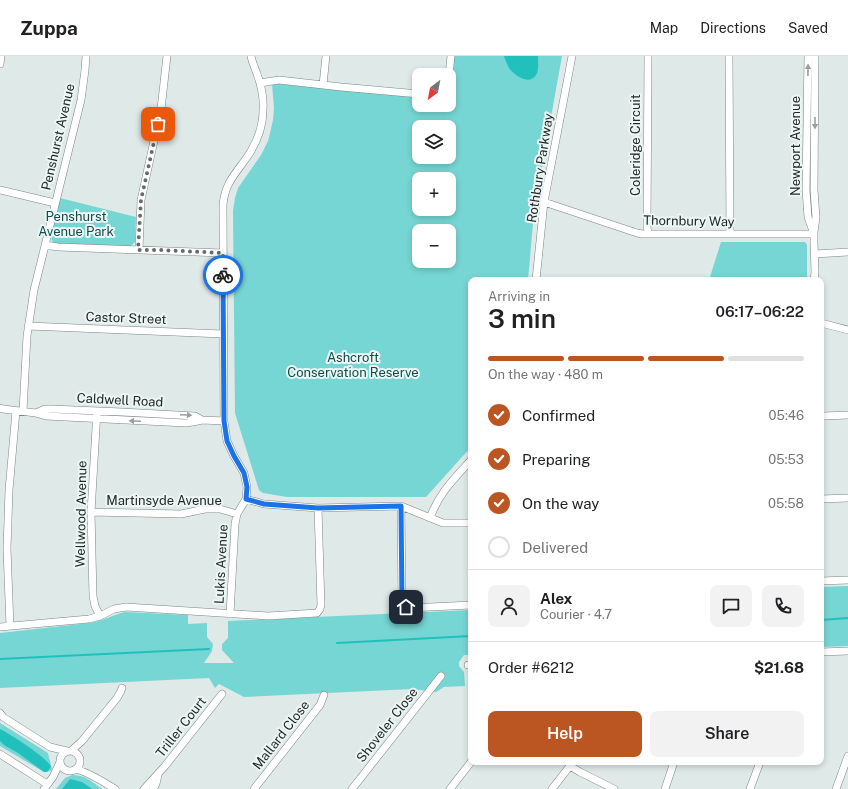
<!DOCTYPE html>
<meta charset="utf-8">
<style>
:root{--surface:#fff;--page:#f2f2f2;--text:#202124;--muted:#757577;--line:#e0e0e0;--accent:#bb5623}
body{margin:0;font-family:"Public Sans",sans-serif;background:var(--page);color:var(--text);height:100vh;display:flex;flex-direction:column;font-size:15px;white-space:nowrap}
*{box-sizing:border-box;margin:0}
p{font-size:13px;color:var(--muted)}
.icon{flex:none;width:22px;height:22px;fill:none;stroke:currentColor;stroke-width:2;stroke-linecap:round;stroke-linejoin:round}
.map{position:relative;flex:1;overflow:hidden}
.drawer{position:absolute;left:468px;top:221px;width:356px;height:488px;display:flex;flex-direction:column;background:var(--surface);border-radius:8px;box-shadow:0 2px 6px #0003}
.drawer>*{flex:none}
.needle{width:26px;rotate:212deg}
.tools{position:absolute;left:412px;top:12px;display:grid;gap:8px}
.tools a{display:grid;place-items:center;width:44px;height:44px;border-radius:8px;background:var(--surface);box-shadow:0 2px 6px #0003;font-size:20px}
.pin{position:absolute;display:grid;place-items:center;width:34px;height:34px;color:#fff;margin:-17px;border-radius:8px;box-shadow:0 2px 6px #0006}
.courier{position:absolute;display:grid;place-items:center;width:40px;height:40px;margin:-20px;border:3px solid #1a73e8;border-radius:50%;background:#fff;color:#222;box-shadow:0 1px 5px #0007}
.head em{font-style:normal;font-weight:600}
.head div{display:flex;flex-direction:column-reverse}
.head{display:flex;align-items:center;justify-content:space-between;height:68px;padding:0 20px}
h1{font-size:26px;font-weight:600;line-height:30px}
.bar{display:grid;grid-template-columns:repeat(4,1fr);gap:6px 4px;align-content:center;height:48px;padding:0 20px}
.bar i{height:5px;border-radius:3px;background:var(--line)}
.bar .active{background:var(--accent)}
.bar p{grid-column:span 4}
.line{display:flex;align-items:center;gap:10px;padding:0 20px;border-top:1px solid var(--line)}
.line div{flex:1}
.round{display:grid;place-items:center;flex:none;width:42px;height:42px;border-radius:8px;background:var(--page)}
ol{padding:0 20px;list-style:none}
li{display:flex;align-items:center;gap:12px;height:44px}
li p{margin-inline-start:auto}
li .icon{padding:4px;border-radius:50%;background:var(--accent);color:#fff;stroke-width:4}
li:last-child{color:var(--muted)}
li i{width:22px;height:22px;border:2px solid var(--line);border-radius:50%}
.cta{display:flex;gap:8px;margin-top:auto;padding:8px 20px}
.cta a{flex:1;height:46px;border-radius:8px;background:var(--accent);color:#fff;font-size:16px;font-weight:600;line-height:46px;text-align:center}
.cta a+a{background:var(--page);color:var(--text)}
header{display:flex;align-items:center;gap:24px;box-sizing:border-box;height:56px;padding:0 20px;background:var(--surface);border-bottom:1px solid var(--line)}
header strong{font-size:19px}
nav{display:flex;gap:22px;margin-inline-start:auto;font-size:14px}
.map>svg:first-child{display:block}
</style>
<header>
<strong>Zuppa</strong>
<nav><a>Map</a><a>Directions</a><a>Saved</a></nav>
</header>
<div class="map">
<svg width="848" height="733" viewBox="0 0 848 733">
<rect width="100%" height="100%" fill="#dee9e8"/>
<path fill="#76d6d3" fill-rule="evenodd" d="M454,0H562L534,156L528,224H471V391L426,441H287L263,437L259,434L235,357L233,155L235,142L238,132L261,99L268,85L270,77L273,64L274,52L272,28H279L419,41V49H449V39L451,34ZM419,71H449V101H419ZM419,123H449V153H419ZM419,175H449V205H419Z
M60,142L136,161L135,186L130,191L55,188L53,187L51,181Z
M721,186H805L807,189V224H709Z
M848,530V590L821,591V531Z
M471,554V599H464L459,606V610L464,616L465,630L444,631L436,636L412,633L244,641L219,628L215,632L209,622L0,632V577L89,567C102,565 113,559 125,556L188,559V568L207,567V581L213,588L212,595L204,607H234L222,594V588L228,582V565Z
M0,667L48,697L52,713L51,715L44,716L0,690Z
M72,719C85,719 91,725 102,733H56L65,722Z"/>
<path fill="#22c0bd" d="M504,0H538C538,5 539,15 536,19C529,30 514,19 509,12C507,8 505,4 504,0Z
M0,673C10,678 48,702 51,711L47,716H44L18,697L4,689L0,685Z
M70,723L82,726L92,733H62Z"/>
<g fill="none" stroke-linecap="round" stroke-linejoin="round">
<path stroke="#22c0bd" stroke-width="2" d="M821,564L848,562
M337,587L471,580
M0,603L209,593"/>
<defs>
<path id="minor" d="M648,0L647,171L648,178
M729,0L730,178
M808,0L806,134L808,161L814,178V186L815,216L814,224
M0,8L1,0
M449,19L451,0
M260,27L279,24L341,31L419,38
M323,29L326,0
M0,134L55,147
M544,146L637,177L642,178H814
M814,176L816,162L814,134L815,0
M45,189L58,191L223,197
M139,194L141,144L161,53L167,0
M815,198L848,196
M536,224L544,146L569,16L572,0
M821,267L848,274
M28,270L223,278
M0,352L3,353L36,357L39,358L46,360L186,367L193,366L202,364L224,365
M23,355L27,280L34,234L81,44L85,14L86,0
M97,355L91,456L93,540L95,550L100,560
M36,357L45,353H51L122,356L195,360L202,364
M821,359L824,360L848,359
M246,443L264,448L318,452L401,450L443,467H471
M821,443L848,442
M401,450L402,546C404,550 406,551 410,552L471,549
M91,456L181,458L205,453H220L237,458
M430,462C439,437 454,423 471,404
M821,525L848,524
M230,558L235,468L237,458L246,443L247,431L244,417L234,400L227,385L224,365L223,149C225,124 239,115 251,95C258,83 263,68 263,54C264,41 261,29 257,18C255,12 252,6 251,0
M10,570L7,493L9,434L16,355
M0,571L89,563L100,560L114,553L126,551L268,560L317,557L320,553L321,549L318,452
M821,596L848,595
M468,609H471
M0,657L3,661L50,691L67,695
M71,695L82,685L117,642L121,635L122,632
M60 705a10 10 0 1 1 20 0a10 10 0 1 1-20 0Z
M0,698L47,728
M570,710L580,716L614,733
M76,713C90,717 102,725 115,733
M44,733L53,721L60,706
M144,733L165,710L222,638
M153,733L156,728L158,719
M254,733L320,649L324,639
M352,733L441,620
M450,733L471,706
M552,733L573,706
M665,733L674,706
M750,733L760,706
M836,733L848,700"/>
</defs>
<use href="#minor" stroke="#7c8685" stroke-width="8"/>
<use href="#minor" stroke="#fff" stroke-width="7"/>
</g>
<defs><path id="oneway-solid" d="M-6-.8H1V-3.2L6.5 0L1 3.2V.8H-6Z"/></defs>
<g fill="#9c9e9d">
<use href="#oneway-solid" transform="translate(808 14) rotate(-89)"/>
<use href="#oneway-solid" transform="translate(815 67) rotate(90)"/>
<use href="#oneway-solid" transform="translate(186 359) rotate(3)"/>
<use href="#oneway-solid" transform="translate(135 365) rotate(-177)"/>
</g>
<g fill="none" stroke-linecap="round" stroke-linejoin="round">
<path stroke="#646b6a" stroke-width="4" stroke-dasharray="0 7.2" d="M158,68L141,144L138,194H160L223,197V219"/>
<path stroke="#1a73e8" stroke-width="5" d="M223,219L224,365L227,385L234,400L244,417L247,431L246,443L264,448L318,452L401,450L402,546L404,549L406,551"/>
</g>
<g text-anchor="middle" dominant-baseline="central" stroke-width="4" stroke-linejoin="round" paint-order="stroke">
<g font-size="13" fill="#232726" stroke="#ebf6f5">
<text transform="translate(58 81) rotate(-77)">Penshurst Avenue</text>
<text transform="translate(635 89) rotate(-90)">Coleridge Circuit</text>
<text transform="translate(795 90) rotate(-90)">Newport Avenue</text>
<text transform="translate(540 112) rotate(-81)">Rothbury Parkway</text>
<text transform="translate(689 165) rotate(1)">Thornbury Way</text>
<text transform="translate(126 262) rotate(2)">Castor Street</text>
<text transform="translate(120 344) rotate(3)">Caldwell Road</text>
<text x="164" y="444">Martinsyde Avenue</text>
<text transform="translate(81 458) rotate(-89)">Wellwood Avenue</text>
<text transform="translate(221 508) rotate(-87)">Lukis Avenue</text>
<text transform="translate(387 669) rotate(-52)">Shoveler Close</text>
<text transform="translate(181 671) rotate(-52)">Triller Court</text>
<text transform="translate(281 679) rotate(-52)">Mallard Close</text>
</g>
<g font-size="13" fill="#0f4d4c" stroke="#ebf6f5">
<text x="76" y="160">Penshurst<tspan x="76" dy="15">Avenue Park</tspan></text>
<text x="353" y="301">Ashcroft<tspan x="353" dy="15">Conservation Reserve</tspan></text>
</g>
</g>
</svg>
<div class="tools">
<a><svg class="needle" viewBox="-14 -14 28 28"><path d="M0-13l5 13h-10z" fill="#e53935"/><path d="M0 13l5-13h-10z" fill="#757577"/></svg></a>
<a><svg class="icon" aria-label="layers" viewBox="0 0 24 24"><path d="M12 4l9 5-9 5-9-5zM3 14l9 5 9-5"/></svg></a>
<a>+</a>
<a>−</a>
</div>
<div class="pin" style="left:158px;top:68px;background:#ea580c"><svg class="icon" aria-label="bag" viewBox="0 0 24 24"><path d="M5 8h14l-1 12H6zM9 8a3 3 0 0 1 6 0"/></svg></div>
<div class="pin" style="left:406px;top:551px;background:#1f2937"><svg class="icon" aria-label="home" viewBox="0 0 24 24"><path d="M3 11l9-7 9 7M6 9v11h12V9"/></svg></div>
<div class="courier" style="left:223px;top:219px"><svg class="icon" aria-label="bike" viewBox="0 0 24 24"><circle cx="6" cy="16" r="4"/><circle cx="18" cy="16" r="4"/><path d="M6 16l4-8h5l3 8M10 8l3 8H6M13 5h3"/></svg></div>
<section class="drawer">
<div class="head"><div><h1>3 min</h1><p>Arriving in</p></div><em>06:17–06:22</em></div>
<div class="bar"><i class="active"></i><i class="active"></i><i class="active"></i><i></i><p>On the way · 480 m</p></div>
<ol>
<li><svg class="icon" aria-label="check" viewBox="0 0 24 24"><path d="M5 12l5 5 9-10"/></svg>Confirmed<p>05:46</p></li>
<li><svg class="icon" aria-label="check" viewBox="0 0 24 24"><path d="M5 12l5 5 9-10"/></svg>Preparing<p>05:53</p></li>
<li><svg class="icon" aria-label="check" viewBox="0 0 24 24"><path d="M5 12l5 5 9-10"/></svg>On the way<p>05:58</p></li>
<li><i></i>Delivered</li>
</ol>
<div class="line" style="height:72px"><a class="round"><svg class="icon" aria-label="person" viewBox="0 0 24 24"><circle cx="12" cy="8" r="4"/><path d="M4 21q1-7 8-7t8 7"/></svg></a><div><b>Alex</b><p>Courier · 4.7</p></div><a class="round"><svg class="icon" aria-label="chat" viewBox="0 0 24 24"><path d="M4 5h16v11H9l-5 4z"/></svg></a><a class="round"><svg class="icon" aria-label="phone" viewBox="0 0 24 24"><path d="M5 4h4l2 5-3 2q2 4 5 5l2-3 5 2v4C11 20 4 13 5 4z"/></svg></a></div>
<div class="line" style="height:52px"><div>Order #6212</div><b>$21.68</b></div>
<div class="cta"><a>Help</a><a>Share</a></div>
</section>
</div>
